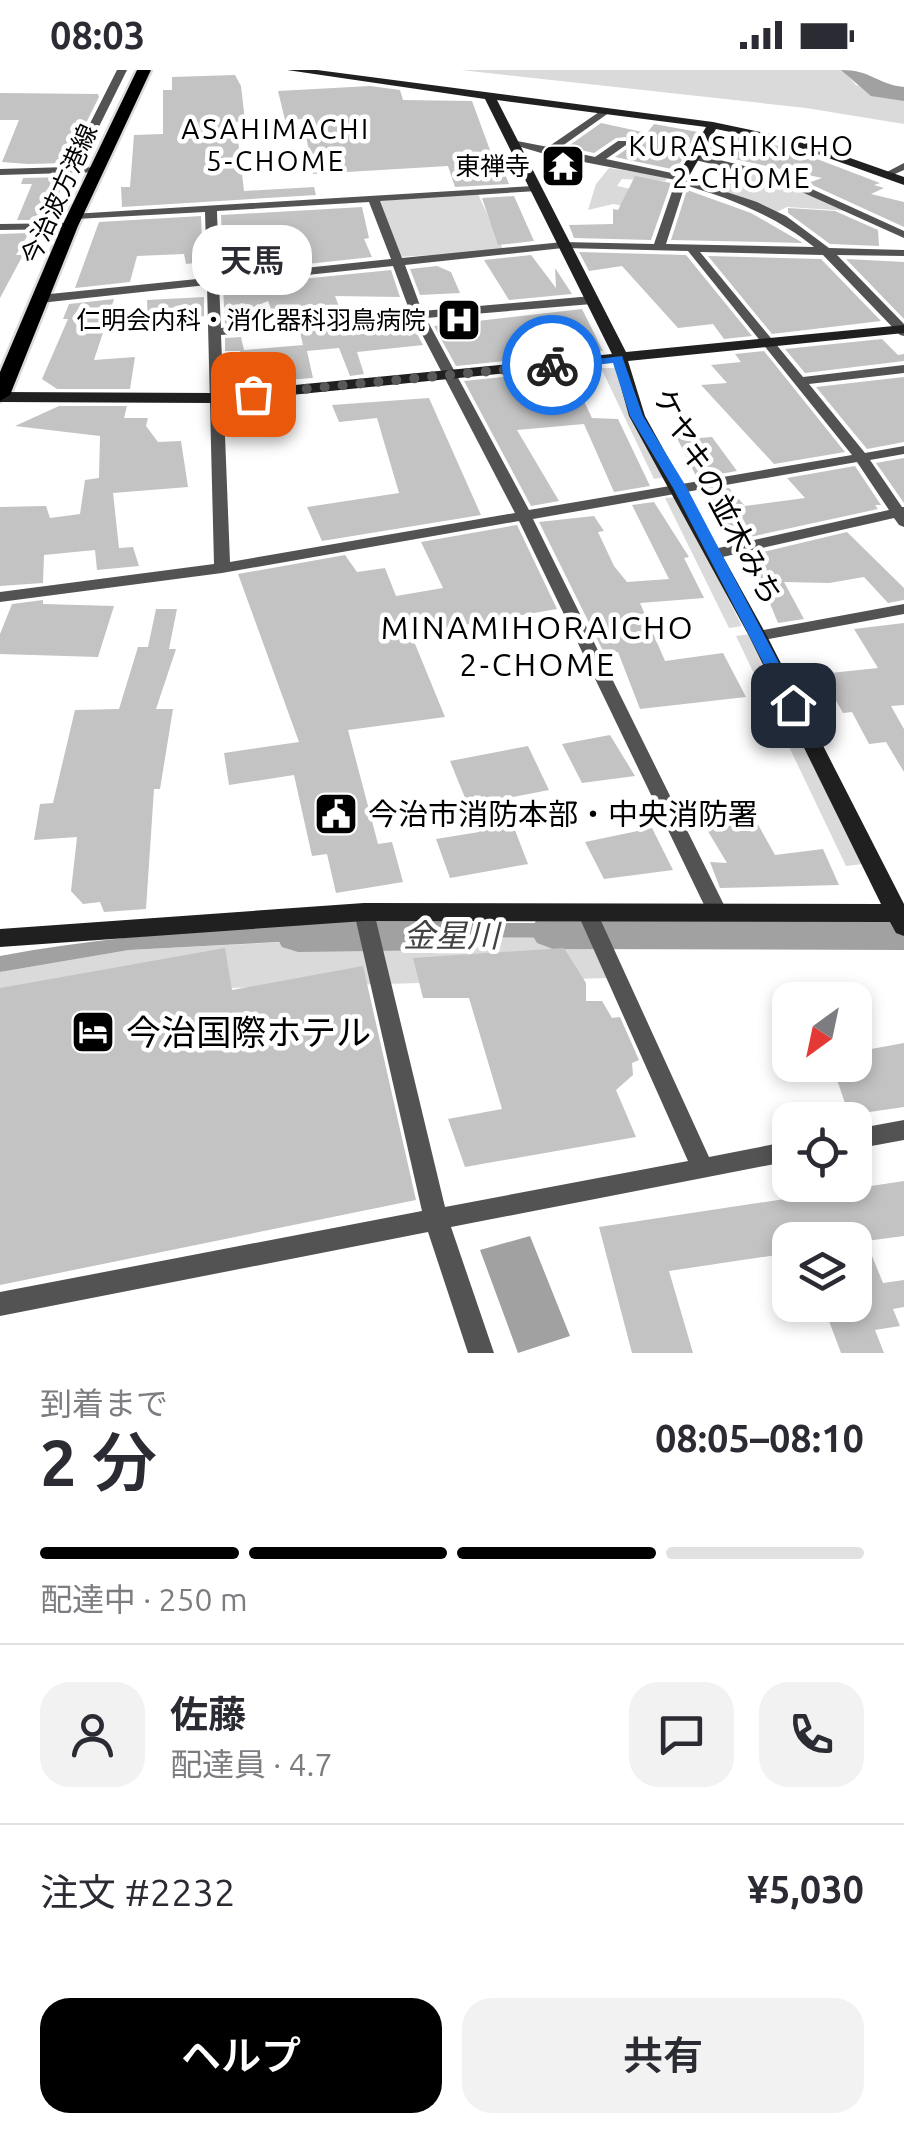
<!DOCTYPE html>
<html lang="ja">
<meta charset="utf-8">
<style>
:root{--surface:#fff;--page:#f2f2f3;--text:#2b2b33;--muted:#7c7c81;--line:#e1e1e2;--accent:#000}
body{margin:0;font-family:Ubuntu,"Noto Sans JP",sans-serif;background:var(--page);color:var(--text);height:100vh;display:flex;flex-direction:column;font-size:38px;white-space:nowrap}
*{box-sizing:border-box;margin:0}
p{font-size:32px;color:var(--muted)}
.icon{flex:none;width:55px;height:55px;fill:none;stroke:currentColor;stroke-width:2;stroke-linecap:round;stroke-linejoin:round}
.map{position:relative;height:1283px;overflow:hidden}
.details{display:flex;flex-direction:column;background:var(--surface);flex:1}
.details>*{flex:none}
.needle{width:65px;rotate:213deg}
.fabs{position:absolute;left:772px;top:912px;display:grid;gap:20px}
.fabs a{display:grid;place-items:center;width:100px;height:100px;border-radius:20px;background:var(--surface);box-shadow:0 5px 15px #0003;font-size:50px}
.pin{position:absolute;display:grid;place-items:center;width:85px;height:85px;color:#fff;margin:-42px;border-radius:20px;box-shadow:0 5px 15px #0006}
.courier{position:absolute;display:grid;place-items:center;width:100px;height:100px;margin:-50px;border:8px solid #1a73e8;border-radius:50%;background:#fff;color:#222;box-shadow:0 2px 12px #0007}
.bubble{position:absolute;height:70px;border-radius:30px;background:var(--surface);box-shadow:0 5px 15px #0003;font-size:32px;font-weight:600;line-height:70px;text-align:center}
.summary em{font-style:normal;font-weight:600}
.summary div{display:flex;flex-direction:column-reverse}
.summary{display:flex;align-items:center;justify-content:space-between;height:170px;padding:0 40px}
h1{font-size:65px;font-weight:600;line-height:75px}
.bar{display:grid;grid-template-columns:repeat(4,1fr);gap:15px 10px;align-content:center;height:120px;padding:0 40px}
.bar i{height:12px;border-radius:8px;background:var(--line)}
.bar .selected{background:var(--accent)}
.bar p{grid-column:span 4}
.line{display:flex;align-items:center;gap:25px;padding:0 40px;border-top:2px solid var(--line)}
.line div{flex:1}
.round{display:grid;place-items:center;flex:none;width:105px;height:105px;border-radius:30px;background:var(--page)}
.button{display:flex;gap:20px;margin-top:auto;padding:20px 40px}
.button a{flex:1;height:115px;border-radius:30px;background:var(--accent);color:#fff;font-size:40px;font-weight:600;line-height:115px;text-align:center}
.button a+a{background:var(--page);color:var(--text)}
.status{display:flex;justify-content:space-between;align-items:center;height:70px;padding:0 50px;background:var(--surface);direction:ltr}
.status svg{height:28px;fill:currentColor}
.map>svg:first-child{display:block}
</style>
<div class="status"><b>08:03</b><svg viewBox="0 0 49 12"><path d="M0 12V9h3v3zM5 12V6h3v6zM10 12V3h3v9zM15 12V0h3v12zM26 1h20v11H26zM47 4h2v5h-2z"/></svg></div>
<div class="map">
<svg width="904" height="1283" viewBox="0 0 904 1283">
<rect width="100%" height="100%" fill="#fff"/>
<path fill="#dadada" d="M461,0H843L856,15L904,29V54L806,38Z
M609,98L669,107L665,111L622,109L617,116L645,122L640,139L613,134L588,140L596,114Z
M735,99L775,108L849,141L787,137L777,142L713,117Z
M478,124L504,181L398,187L378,131Z
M601,298H615L632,347L666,407L654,409Z
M677,427L742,556L729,558L665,428Z
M750,564L863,794L846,796L736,566Z
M380,867L592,868L611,908L0,924V902L129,880Z"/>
<path fill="#a1a1a1" d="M349,853L354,868L129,880L0,902V886C116,864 231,858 349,853Z
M385,853H580L592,868L389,867Z
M530,1166L570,1266L518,1283L480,1180Z"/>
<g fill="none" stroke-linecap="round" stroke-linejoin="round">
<path fill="#a1a1a1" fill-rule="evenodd" d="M841,0C872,0 876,14 904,17V31L871,26Z
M553,843L904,844V880L553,879L537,873L530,861L537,849Z
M440,844L456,849L463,862L456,875L440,880L298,882L282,877L275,864L282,851L298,846Z"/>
</g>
<path fill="#c3c3c3" d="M235,5L241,16L245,51L236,52L244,121L314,117L316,125L122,137L121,117H130L134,65L163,64V20H172V7Z
M370,16L400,20L403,30L472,31L498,102H504L509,114L455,117L448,96L313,104L303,49L285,50L278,21Z
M0,23L98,24L99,27L66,93L28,94L2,92L19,50H0Z
M601,53L647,63L654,54L698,62L676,100L615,87L628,78L626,67L616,68L594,83L567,77Z
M718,63L788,78L880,113L874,115L884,118L871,124L904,132V157L808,113L822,108L707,83Z
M635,106L671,113L651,170L574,168L569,155L613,154V139L618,140Z
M66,107L48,150H17L32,114H21L23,108Z
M687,120L751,143L803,173L671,170Z
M514,126L534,171L498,175L482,128Z
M362,137L369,168L364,169L372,187L223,203L221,145Z
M788,138L835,141L878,160L879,176L830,174L788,143Z
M201,146L203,192L186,194L184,184L137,186L130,212L75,218L99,152Z
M29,163L16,185H23L0,228V164Z
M579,182L686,185L752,266L724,269L713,254L678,258L622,196L589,201Z
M531,185L556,218L555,198L572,224L509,230L484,190Z
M708,186L821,189L881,251L772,264Z
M846,189L904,192V249Z
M437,196L451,202L460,223L420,225L410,199Z
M391,200L400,227L335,226L342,244L296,248L294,237L271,239L268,231L237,244L239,253L225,254L223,217Z
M204,227V246L148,253L147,230Z
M114,229L94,290L135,287L130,319H57L42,309L68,249H63L69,234Z
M582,239L603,281L456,296L434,256Z
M347,258L349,265L414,258L423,275L357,282L364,304L350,306L339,278L307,281L313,308L245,313L240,281H225V268L241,267L244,280L303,275L300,262Z
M882,269L898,285L904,284V291L805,303L785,279Z
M764,281L845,382L774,394L701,315L727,313L711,295L741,292L735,284Z
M569,300L592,348L618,349L650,416L614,422L584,354L517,360L559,431L531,436L464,311Z
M904,307V372L867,379L816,317Z
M429,328L481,445L322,471L307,437L399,423L377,348L339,352L332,335Z
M59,336H127L124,348H148L146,356L158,372L181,371L188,417L113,423L119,478L133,477L139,496L97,500L95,480L44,485L43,513L0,516V437L46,436L50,448L80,444L85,410L99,408L100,366L15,356Z
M681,362L686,369L712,367L737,401L697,408L676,366Z
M904,388V433L876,393Z
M855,396L881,435H875L878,439L736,470L705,423L729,418L745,436L805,428L787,408Z
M654,432L689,487L684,488L704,528L640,533L665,591L723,583L746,627L640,639L618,582L604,583L539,452L594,446L604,461L598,462L614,496L627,512L669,509L632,435Z
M517,455L557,539L411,564L445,647L348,660L378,774L392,772L403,812L336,823L327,784L312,786L294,705L229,715L224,683L299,672L238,504L345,485L357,502L385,498L396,526L443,518L421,472Z
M847,462L904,518V530L888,533L864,507L829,513L784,512L804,549L778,553L750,485Z
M43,530V534L114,536L98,587L0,584V564L12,534Z
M156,539H177L169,579H176L156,639H173L160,719H154L146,839L104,842L100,832L83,834L71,821L77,767L34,770L40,734L53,733L75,640L119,639L138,577H148Z
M904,553V635L891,636L904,659V702L886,672L869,674L852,642L843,643L821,604L878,598L854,559Z
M610,665L635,706L582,713L562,674Z
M528,676L549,720L503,729L528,794L450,808L436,769L479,762L450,691Z
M751,742L775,785L823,779L839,815L720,818L710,792L727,793L700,748Z
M652,758L673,800L604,809L585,772Z
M225,878L232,920L363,896L416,1130L0,1215V918Z
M564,878L586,913V931H602L612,948L620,947L639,990L632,993L633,1005L616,1020L636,1067L465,1097L448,1049L502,1039L469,928H423L413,888Z
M904,973V1037L849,1045L832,995H855V982Z
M904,1111V1166L866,1171L883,1213L904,1210V1237L893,1239L900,1256L875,1260L884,1283H841L823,1235H855V1170H790V1183L669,1201L693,1283H632L599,1157Z"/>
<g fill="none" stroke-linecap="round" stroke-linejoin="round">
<defs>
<path id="primary" d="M137,0H151L78,156L10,325L0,331V302L62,156Z"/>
</defs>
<use href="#primary" stroke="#dbdbdb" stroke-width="5"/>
<path fill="#535353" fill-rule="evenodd" d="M117,0H127L79,97L101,98V102L0,105V99L68,97Z
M602,40L610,42L558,79L595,87L618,71H626V75L606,89L686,106L687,109L757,132L786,146L829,178L904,180V186L837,185L904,254V266L900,265L823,185L700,182L803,307L904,295V303L809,314L865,383L904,376V384L870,390L902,437H904V457L899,455L894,448L714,489L706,484L714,479L889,440L857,392L533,449L727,841L724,846L717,849L710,846L707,841L519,451L222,503L0,532V522L214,494L207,215L40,233L34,229L40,225L207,208L205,142L76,149L72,148V144L533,116L537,117V121L380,131L402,188L563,172L654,174L676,110L548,85L507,73L512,70L548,77ZM685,115C732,129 776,146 814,177L666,174ZM369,132L391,189L219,207L217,141ZM563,178L688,181L852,385L529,440L426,248L592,234L598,230L592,226L422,241L405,195ZM393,196L410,242L221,258L219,214ZM414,249L515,443L230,492L221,265Z
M695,84L781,105L904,161V168L773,109L691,89L690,87Z
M904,93V100L888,107L883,104Z
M0,154L70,153L76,156L70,159L0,160Z
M904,534V544L758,571L750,566L758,561Z
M364,834L371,837L374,842L445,1137L688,1091L577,842L580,837L587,834L594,837L597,842L709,1087L790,1071V1091L451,1157L494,1283H468L428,1162L0,1246V1222L422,1141L354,842L357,837Z
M904,1050V1070L855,1079V1059Z"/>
<path fill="#202020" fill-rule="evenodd" d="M287,0H317L713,52L799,70L904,107V115L792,75L716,59L688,108L682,112L676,108L706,57L497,30L626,282L904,255V263L628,291L645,346L767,566L904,834V866L896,863L890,852L364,851L0,877V859L364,833L881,834L749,566L629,346L614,292L213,333L0,332V322L213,323L612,284L485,29Z"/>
<use href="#primary" fill="#000" fill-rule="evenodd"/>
</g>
<path fill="#1a73e8" d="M622,286L643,346L687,418L801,635L798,639L785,635L673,418L630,346L613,293L552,299L546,295Z"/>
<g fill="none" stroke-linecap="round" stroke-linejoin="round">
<path stroke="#595959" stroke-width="10" stroke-dasharray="0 18" d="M253,324L552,295"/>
</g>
<defs>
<symbol id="temple-square" viewBox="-11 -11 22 22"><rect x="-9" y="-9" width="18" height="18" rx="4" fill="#000" stroke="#fff"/><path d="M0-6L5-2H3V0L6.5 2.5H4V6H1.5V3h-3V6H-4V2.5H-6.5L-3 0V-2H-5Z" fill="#fff"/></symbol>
<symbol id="hospital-square" viewBox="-11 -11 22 22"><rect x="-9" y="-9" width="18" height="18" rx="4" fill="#000" stroke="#fff"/><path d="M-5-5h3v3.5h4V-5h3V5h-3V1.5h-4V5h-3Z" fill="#fff"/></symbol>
<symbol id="civic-square" viewBox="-11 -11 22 22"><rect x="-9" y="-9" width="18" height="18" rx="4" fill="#000" stroke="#fff"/><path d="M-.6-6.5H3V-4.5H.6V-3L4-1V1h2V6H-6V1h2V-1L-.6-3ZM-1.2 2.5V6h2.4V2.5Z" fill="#fff"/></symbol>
<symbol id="hotel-square" viewBox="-11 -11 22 22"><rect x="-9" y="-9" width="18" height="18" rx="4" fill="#000" stroke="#fff"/><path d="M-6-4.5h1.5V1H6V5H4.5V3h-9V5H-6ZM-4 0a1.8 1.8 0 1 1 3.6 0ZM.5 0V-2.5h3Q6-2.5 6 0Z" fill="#fff"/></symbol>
</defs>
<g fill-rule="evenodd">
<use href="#temple-square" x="538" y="71" width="50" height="50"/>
<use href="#hospital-square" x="434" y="225" width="50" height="50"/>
<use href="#civic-square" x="311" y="719" width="50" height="50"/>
<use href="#hotel-square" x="68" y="937" width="50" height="50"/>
</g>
<g text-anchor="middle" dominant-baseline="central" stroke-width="9" stroke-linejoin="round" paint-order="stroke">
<g font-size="25" fill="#000" stroke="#fff" text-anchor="end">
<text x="530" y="96">東禅寺</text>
<text x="426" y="250">仁明会内科・消化器科羽鳥病院</text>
</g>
<g font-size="25" fill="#000" stroke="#fff">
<text transform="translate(59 124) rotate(-66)">今治波方港線</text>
</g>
<g font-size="28" letter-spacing="2.5" fill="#000" stroke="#fff">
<text x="276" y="58">ASAHIMACHI<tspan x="276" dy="32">5-CHOME</tspan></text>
<text x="742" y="75">KURASHIKICHO<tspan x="742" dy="32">2-CHOME</tspan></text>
</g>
<g font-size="30" fill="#000" stroke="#fff">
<text transform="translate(718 426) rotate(62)">ケヤキの並木みち</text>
</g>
<g font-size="30" fill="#000" stroke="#fff" text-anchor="start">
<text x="368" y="744">今治市消防本部・中央消防署</text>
</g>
<g font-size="32" letter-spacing="2.5" fill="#000" stroke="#fff">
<text x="538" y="557">MINAMIHORAICHO<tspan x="538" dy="37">2-CHOME</tspan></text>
</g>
<g font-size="32" font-style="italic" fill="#424242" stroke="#fff">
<text x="451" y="865">金星川</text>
</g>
<g font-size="35" fill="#000" stroke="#fff" text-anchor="start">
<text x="126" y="962">今治国際ホテル</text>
</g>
</g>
</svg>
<div class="fabs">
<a><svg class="needle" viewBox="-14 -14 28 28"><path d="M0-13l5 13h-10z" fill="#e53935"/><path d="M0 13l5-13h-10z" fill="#7c7c81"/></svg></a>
<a><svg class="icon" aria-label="locate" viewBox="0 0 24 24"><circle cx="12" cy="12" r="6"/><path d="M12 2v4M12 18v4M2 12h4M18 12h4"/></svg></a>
<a><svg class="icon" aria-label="layers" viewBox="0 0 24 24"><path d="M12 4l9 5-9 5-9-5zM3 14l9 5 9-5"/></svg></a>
</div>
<div class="pin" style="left:253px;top:324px;background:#ea580c"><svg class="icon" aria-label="bag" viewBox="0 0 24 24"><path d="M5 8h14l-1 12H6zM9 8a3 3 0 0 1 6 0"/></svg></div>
<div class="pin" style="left:793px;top:635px;background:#1f2937"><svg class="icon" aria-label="home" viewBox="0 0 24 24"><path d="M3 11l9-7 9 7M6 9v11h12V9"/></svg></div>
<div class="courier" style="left:552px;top:295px"><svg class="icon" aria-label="bike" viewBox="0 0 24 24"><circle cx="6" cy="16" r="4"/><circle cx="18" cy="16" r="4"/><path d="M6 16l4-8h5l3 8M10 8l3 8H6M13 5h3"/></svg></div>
<div class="bubble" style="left:192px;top:155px;width:120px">天馬</div>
</div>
<section class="details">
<div class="summary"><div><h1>2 分</h1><p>到着まで</p></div><em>08:05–08:10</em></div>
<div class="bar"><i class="selected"></i><i class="selected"></i><i class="selected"></i><i></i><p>配達中 · 250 m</p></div>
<div class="line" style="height:180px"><a class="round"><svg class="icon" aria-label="person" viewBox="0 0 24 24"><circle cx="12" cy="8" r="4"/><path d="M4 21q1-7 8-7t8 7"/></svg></a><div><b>佐藤</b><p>配達員 · 4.7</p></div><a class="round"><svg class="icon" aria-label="chat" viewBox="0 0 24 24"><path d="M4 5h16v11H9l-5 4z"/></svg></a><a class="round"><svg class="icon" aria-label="phone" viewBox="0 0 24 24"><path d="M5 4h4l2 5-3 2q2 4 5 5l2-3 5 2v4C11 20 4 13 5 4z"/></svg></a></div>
<div class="line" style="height:130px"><div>注文 #2232</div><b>¥5,030</b></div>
<div class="button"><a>ヘルプ</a><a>共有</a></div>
</section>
